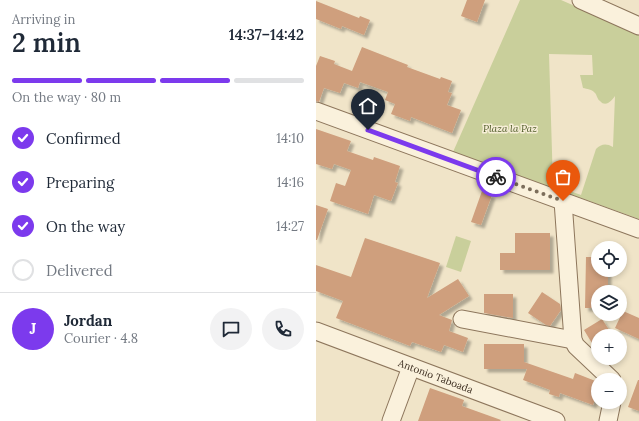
<!DOCTYPE html>
<meta charset="utf-8">
<style>
:root{--surface:#fff;--page:#f2f2f3;--text:#1f2937;--muted:#747a83;--line:#e0e1e3;--accent:#7c3aed}
body{margin:0;font-family:Lora,serif;background:var(--page);color:var(--text);height:100vh;display:flex;flex-direction:column;font-size:15px;white-space:nowrap}
*{box-sizing:border-box;margin:0}
p{font-size:13px;color:var(--muted)}
.icon{flex:none;width:22px;height:22px;fill:none;stroke:currentColor;stroke-width:2;stroke-linecap:round;stroke-linejoin:round}
.map{position:relative;flex:1;overflow:hidden}
.side{display:flex;flex-direction:column;background:var(--surface);width:316px}
.side>*{flex:none}
.fabs{position:absolute;left:275px;top:241px;display:grid;gap:8px}
.fabs a{display:grid;place-items:center;width:36px;height:36px;border-radius:50%;background:var(--surface);box-shadow:0 2px 6px #0003;font-size:20px}
.pin{position:absolute;display:grid;place-items:center;width:34px;height:34px;color:#fff;margin:-41px -17px;border-radius:50% 50% 50% 0;rotate:-45deg;box-shadow:0 0 4px #0007}
.pin .icon{rotate:45deg}
.courier{position:absolute;display:grid;place-items:center;width:40px;height:40px;margin:-20px;border:3px solid #7c3aed;border-radius:50%;background:#fff;color:#222;box-shadow:0 1px 5px #0007}
.head em{font-style:normal;font-weight:600}
.head div{display:flex;flex-direction:column-reverse}
.head{display:flex;align-items:center;justify-content:space-between;height:68px;padding:0 12px}
h1{font-size:26px;font-weight:600;line-height:30px}
.bar{display:grid;grid-template-columns:repeat(4,1fr);gap:6px 4px;align-content:center;height:48px;padding:0 12px}
.bar i{height:5px;border-radius:3px;background:var(--line)}
.bar .current{background:var(--accent)}
.bar p{grid-column:span 4}
.line{display:flex;align-items:center;gap:10px;padding:0 12px;border-top:1px solid var(--line)}
.line div{flex:1}
.round{display:grid;place-items:center;flex:none;width:42px;height:42px;border-radius:21px;background:var(--page)}
ol{padding:0 12px;list-style:none}
li{display:flex;align-items:center;gap:12px;height:44px}
li p{margin-inline-start:auto}
li .icon{padding:4px;border-radius:50%;background:var(--accent);color:#fff;stroke-width:4}
li:last-child{color:var(--muted)}
li i{width:22px;height:22px;border:2px solid var(--line);border-radius:50%}
main{display:flex;flex:1;min-height:0}
.map>svg:first-child{display:block}
</style>
<main>
<section class="side">
<div class="head"><div><h1>2 min</h1><p>Arriving in</p></div><em>14:37–14:42</em></div>
<div class="bar"><i class="current"></i><i class="current"></i><i class="current"></i><i></i><p>On the way · 80 m</p></div>
<ol>
<li><svg class="icon" aria-label="check" viewBox="0 0 24 24"><path d="M5 12l5 5 9-10"/></svg>Confirmed<p>14:10</p></li>
<li><svg class="icon" aria-label="check" viewBox="0 0 24 24"><path d="M5 12l5 5 9-10"/></svg>Preparing<p>14:16</p></li>
<li><svg class="icon" aria-label="check" viewBox="0 0 24 24"><path d="M5 12l5 5 9-10"/></svg>On the way<p>14:27</p></li>
<li><i></i>Delivered</li>
</ol>
<div class="line" style="height:72px"><b class="round" style="background:var(--accent);color:#fff">J</b><div><b>Jordan</b><p>Courier · 4.8</p></div><a class="round"><svg class="icon" aria-label="chat" viewBox="0 0 24 24"><path d="M4 5h16v11H9l-5 4z"/></svg></a><a class="round"><svg class="icon" aria-label="phone" viewBox="0 0 24 24"><path d="M5 4h4l2 5-3 2q2 4 5 5l2-3 5 2v4C11 20 4 13 5 4z"/></svg></a></div>
</section>
<div class="map">
<svg width="323" height="421" viewBox="0 0 323 421">
<defs>
<filter id="shadow"><feDropShadow dx="3.5" dy="3.5" stdDeviation="1" flood-color="#0004"/></filter>
</defs>
<rect width="100%" height="100%" fill="#f0e4c8"/>
<path fill="#c9cf9b" fill-rule="evenodd" d="M204,0H245L323,34V219L137,152ZM233,54L276,55L277,75H264L267,88C271,89 276,89 279,93C281,95 281,99 284,101C290,108 296,100 299,96L297,147C290,143 285,144 280,149L265,195L237,185Z
M140,236L155,241L145,272L130,267Z"/>
<path fill="#cf9f7d" filter="url(#shadow)" d="M151,0H169L161,22L145,16Z
M0,1L43,18L44,16L54,20L48,35L26,26L25,29L0,19Z
M46,47L92,65L91,67L124,79L125,77L136,81L132,92L136,93L131,105L145,110L136,133L95,117L94,121L75,114L79,104L69,100L72,92L44,82L42,88L28,83L24,93L8,88L3,102L0,101V66L4,56L19,61L18,64L36,71Z
M0,129L35,141L31,151L57,160L58,157L84,166L79,182L82,183L75,201L58,195L52,214L14,201L20,183L29,186L35,170L18,164L16,169L0,164Z
M166,191L176,195L165,225L155,222Z
M0,205L12,209L1,240H0Z
M199,233H234V270H184V253H199Z
M49,238L124,263L111,298L142,279L153,296L123,315L136,320L133,331L152,338L147,352L128,345L125,352L96,342L94,346L20,318L27,301L0,291V265L35,277Z
M270,257H282V270H292V292H282V308H269Z
M226,292L244,304L245,310L234,326L230,325L212,313Z
M168,294H197V318L168,313Z
M307,311L323,318V339L299,328Z
M286,319L297,336H282V353L268,330Z
M168,344H208V362L257,379L259,373L282,382V390L277,405L244,393L243,397L233,394L234,390L207,380L211,369H168Z
M322,380H323V411L312,407Z
M114,388L148,400L146,406L185,420L184,421H102Z"/>
<g fill="none" stroke-linecap="round" stroke-linejoin="round">
<defs>
<g id="minor">
<path d="M265,0L323,26"/>
<path d="M0,111L323,229"/>
<path d="M247,201L257,340L260,346L296,380"/>
<path d="M146,319L257,340"/>
<path id="s1" d="M0,331L240,421"/>
<path d="M75,421L95,367"/>
<path d="M292,421L296,402"/>
</g>
</defs>
<use href="#minor" stroke="#8d765c" stroke-width="19"/>
<use href="#minor" stroke="#faf1dc" stroke-width="17"/>
</g>
<g fill="none" stroke-linecap="round" stroke-linejoin="round">
<path stroke="#7c6e5b" stroke-width="4" stroke-dasharray="0 7.2" d="M180,177L247,201"/>
<path stroke="#7c3aed" stroke-width="5" d="M52,130L180,177"/>
</g>
<g text-anchor="middle" dominant-baseline="central" stroke-width="3" stroke-linejoin="round" paint-order="stroke">
<g font-size="10" font-style="italic" fill="#4d5a26" stroke="#f7eed8">
<text x="194" y="128">Plaza la Paz</text>
</g>
<g font-size="10" fill="#3d2e20" stroke="#f7eed8">
<text stroke="none"><textPath href="#s1" startOffset="128">Antonio Taboada</textPath></text>
</g>
</g>
</svg>
<div class="fabs">
<a><svg class="icon" aria-label="locate" viewBox="0 0 24 24"><circle cx="12" cy="12" r="6"/><path d="M12 2v4M12 18v4M2 12h4M18 12h4"/></svg></a>
<a><svg class="icon" aria-label="layers" viewBox="0 0 24 24"><path d="M12 4l9 5-9 5-9-5zM3 14l9 5 9-5"/></svg></a>
<a>+</a>
<a>−</a>
</div>
<div class="pin" style="left:247px;top:201px;background:#ea580c"><svg class="icon" aria-label="bag" viewBox="0 0 24 24"><path d="M5 8h14l-1 12H6zM9 8a3 3 0 0 1 6 0"/></svg></div>
<div class="pin" style="left:52px;top:130px;background:#1f2937"><svg class="icon" aria-label="home" viewBox="0 0 24 24"><path d="M3 11l9-7 9 7M6 9v11h12V9"/></svg></div>
<div class="courier" style="left:180px;top:177px"><svg class="icon" aria-label="bike" viewBox="0 0 24 24"><circle cx="6" cy="16" r="4"/><circle cx="18" cy="16" r="4"/><path d="M6 16l4-8h5l3 8M10 8l3 8H6M13 5h3"/></svg></div>
</div>
</main>
